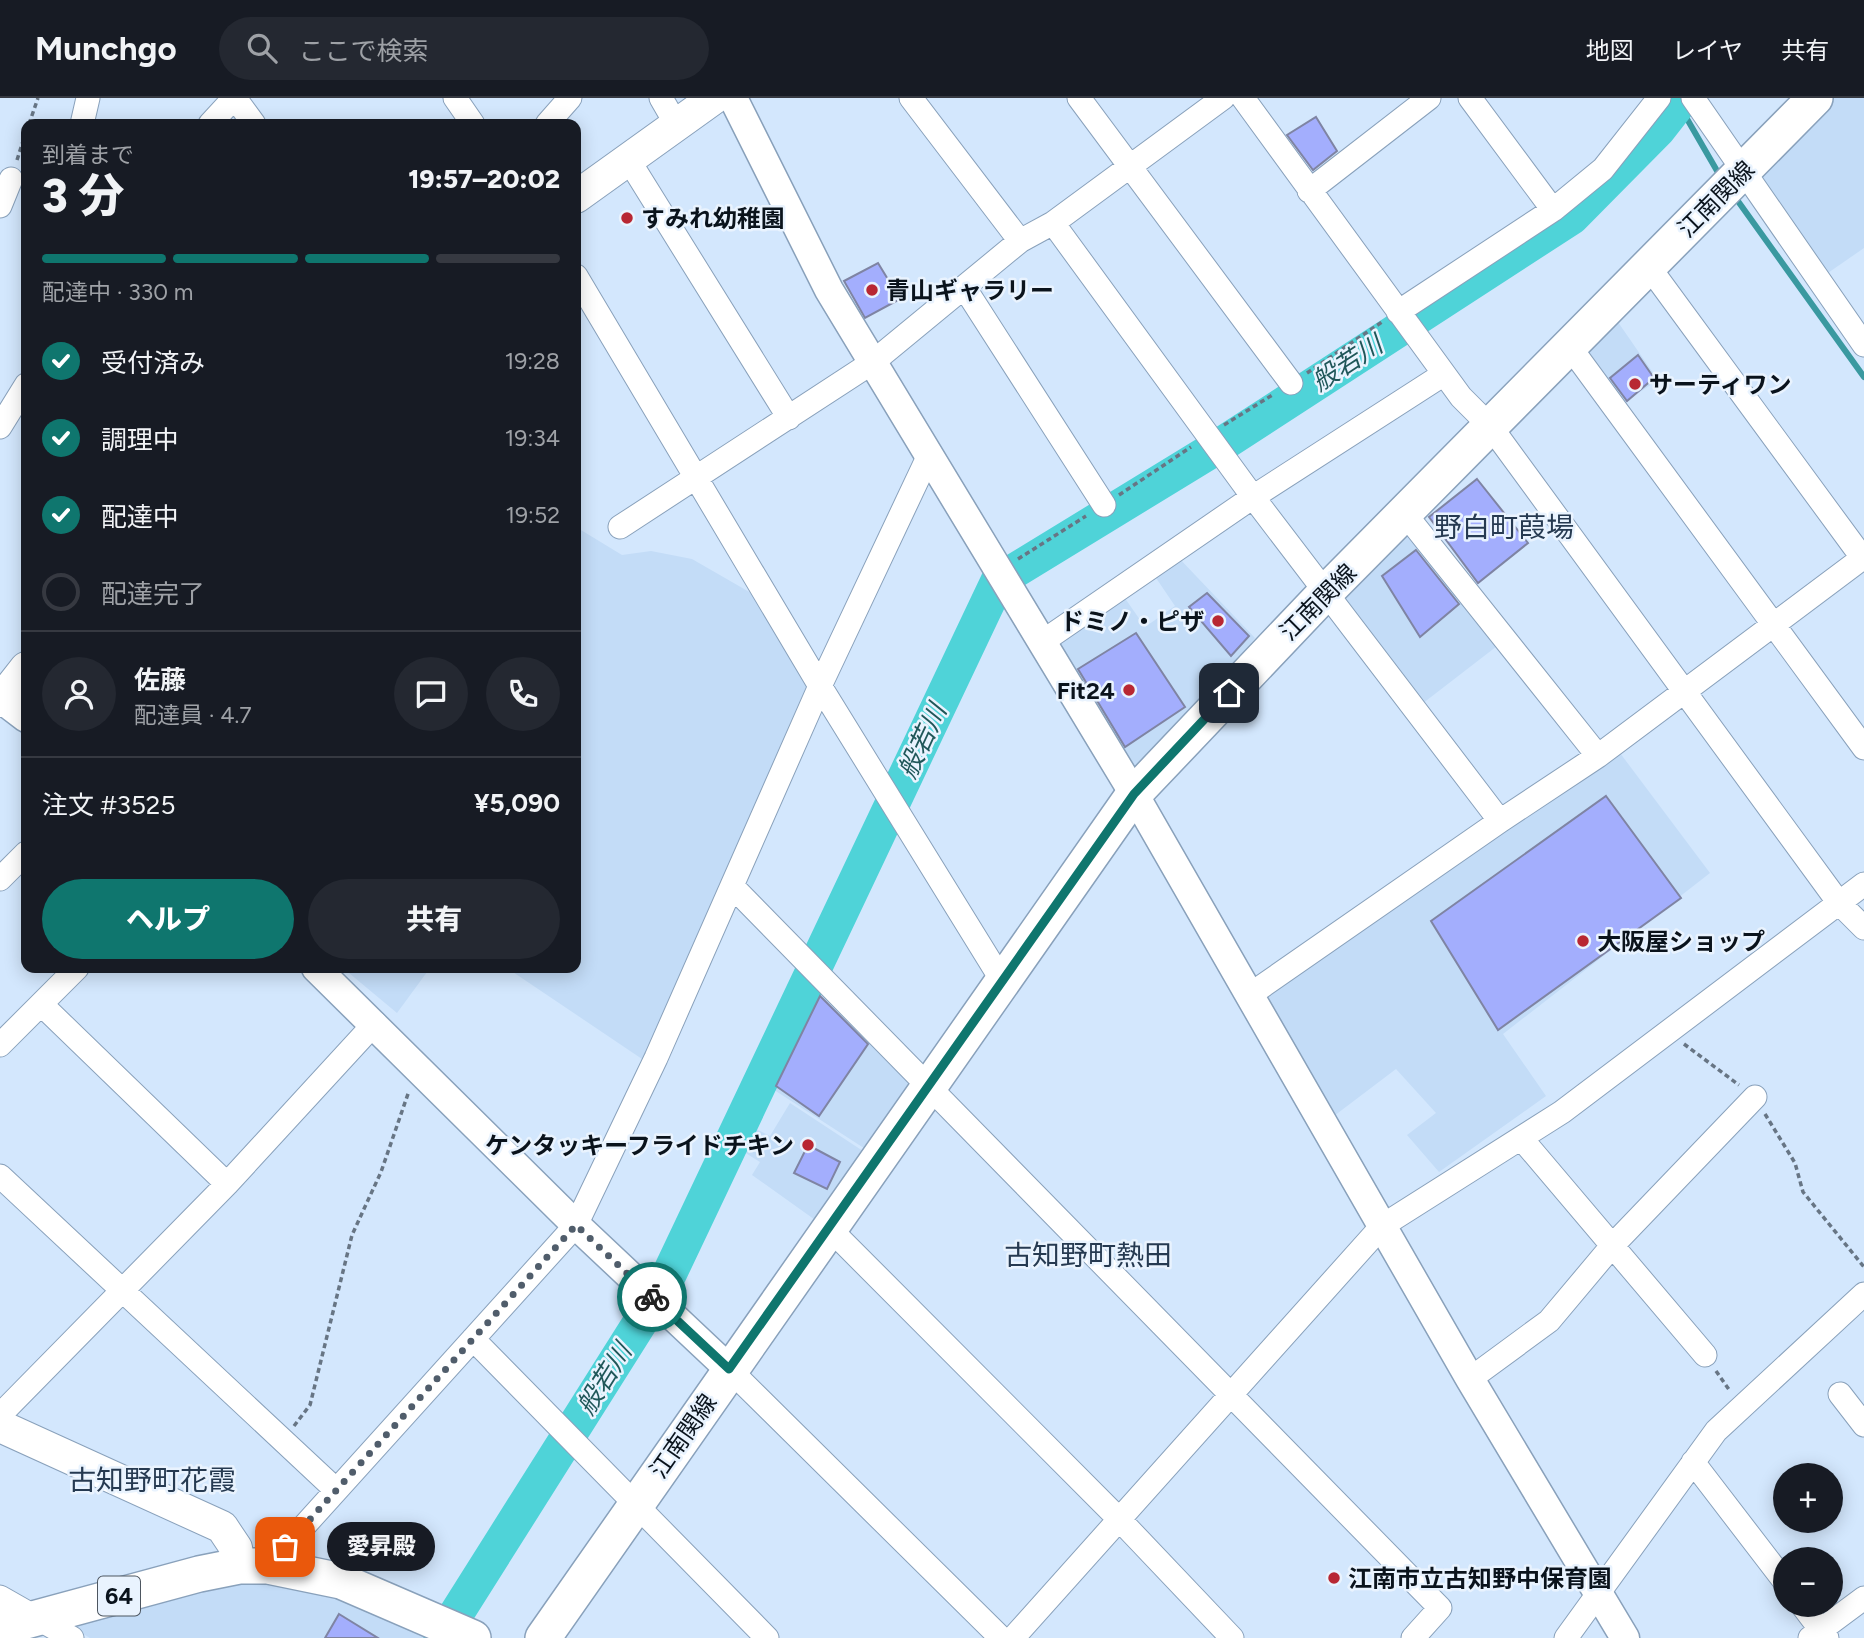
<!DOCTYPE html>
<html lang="ja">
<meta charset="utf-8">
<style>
:root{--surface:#171b24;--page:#242831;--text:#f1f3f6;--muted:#9ea1a6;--line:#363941;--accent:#0f766e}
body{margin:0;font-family:Figtree,"Noto Sans JP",sans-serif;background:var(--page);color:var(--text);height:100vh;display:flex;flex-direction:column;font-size:26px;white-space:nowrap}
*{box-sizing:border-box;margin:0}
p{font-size:23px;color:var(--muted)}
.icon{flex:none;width:38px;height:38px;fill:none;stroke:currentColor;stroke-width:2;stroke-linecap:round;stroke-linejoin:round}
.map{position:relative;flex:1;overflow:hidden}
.details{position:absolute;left:21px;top:21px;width:560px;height:854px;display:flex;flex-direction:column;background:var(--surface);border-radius:14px;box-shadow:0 4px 18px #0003}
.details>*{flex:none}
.fabs{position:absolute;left:1773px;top:1365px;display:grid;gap:14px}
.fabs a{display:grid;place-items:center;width:70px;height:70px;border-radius:50%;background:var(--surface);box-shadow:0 4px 18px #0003;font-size:35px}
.pin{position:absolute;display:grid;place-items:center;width:60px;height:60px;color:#fff;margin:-30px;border-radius:14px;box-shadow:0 4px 10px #0006}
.courier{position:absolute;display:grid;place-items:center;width:70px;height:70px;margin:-35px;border:5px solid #0f766e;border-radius:50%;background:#fff;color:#222;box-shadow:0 2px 9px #0007}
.bubble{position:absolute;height:49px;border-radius:24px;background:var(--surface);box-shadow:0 4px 18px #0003;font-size:23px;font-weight:800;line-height:49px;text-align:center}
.head em{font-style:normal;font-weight:800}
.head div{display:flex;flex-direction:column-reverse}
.head{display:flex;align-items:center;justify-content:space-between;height:119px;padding:0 21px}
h1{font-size:46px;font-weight:800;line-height:52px}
.bar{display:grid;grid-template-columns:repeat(4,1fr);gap:10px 7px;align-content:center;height:84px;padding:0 21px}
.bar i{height:9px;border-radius:5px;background:var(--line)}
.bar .active{background:var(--accent)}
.bar p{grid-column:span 4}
.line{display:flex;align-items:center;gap:18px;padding:0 21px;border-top:2px solid var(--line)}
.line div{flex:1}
.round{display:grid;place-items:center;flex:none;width:74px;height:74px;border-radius:37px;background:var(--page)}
ol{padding:0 21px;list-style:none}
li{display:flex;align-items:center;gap:21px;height:77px}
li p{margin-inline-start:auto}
li .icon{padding:7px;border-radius:50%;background:var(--accent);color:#fff;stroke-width:4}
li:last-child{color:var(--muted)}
li i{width:38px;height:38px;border:4px solid var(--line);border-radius:50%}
.primary-button{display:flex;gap:14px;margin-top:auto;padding:14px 21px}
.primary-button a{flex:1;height:80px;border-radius:42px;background:var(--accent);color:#fff;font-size:28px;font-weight:800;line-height:80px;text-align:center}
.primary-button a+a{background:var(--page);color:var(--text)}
header{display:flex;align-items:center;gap:42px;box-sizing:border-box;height:98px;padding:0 35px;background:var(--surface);border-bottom:2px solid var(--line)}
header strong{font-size:33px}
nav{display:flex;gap:38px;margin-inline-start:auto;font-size:24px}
.search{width:490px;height:63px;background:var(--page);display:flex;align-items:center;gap:18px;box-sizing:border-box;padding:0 24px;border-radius:38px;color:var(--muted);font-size:26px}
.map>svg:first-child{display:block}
</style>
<header>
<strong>Munchgo</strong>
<div class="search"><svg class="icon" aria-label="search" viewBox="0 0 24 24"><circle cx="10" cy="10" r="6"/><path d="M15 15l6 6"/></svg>ここで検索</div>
<nav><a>地図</a><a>レイヤ</a><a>共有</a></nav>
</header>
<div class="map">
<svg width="1864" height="1540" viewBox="0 0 1864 1540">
<rect width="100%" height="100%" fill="#d3e7fd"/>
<path fill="#c3dcf7" d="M1826,0H1864V150L1825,177L1750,73Z
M1611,214L1658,282L1619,308L1577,249Z
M1405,423L1501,545L1418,609L1331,496Z
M576,429L622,457L651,453L692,461L758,499L811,587L645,963L507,870H576Z
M1177,458L1255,540L1133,688L1050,543L1122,496L1145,529L1175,508L1152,474Z
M1620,655L1710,775L1503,936L1546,998L1439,1074L1407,1037L1436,1015L1396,971L1330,1021L1261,898Z
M343,870H430L397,915Z
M818,883L919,985L870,1054L768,988Z
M790,1005L866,1055L818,1124L752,1077L760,1064L736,1049L748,1027L770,1038Z
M239,1476L304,1478L435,1540H90L60,1522Z"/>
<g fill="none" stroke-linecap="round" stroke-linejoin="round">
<path stroke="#3a99a0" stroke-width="6" d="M1679,7L1720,78
M1735,99L1864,279"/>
<path stroke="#4fd3d8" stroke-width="35" d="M441,1540L665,1185L998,483L1227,343L1572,119L1658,32L1683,0"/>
</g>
<path fill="#a3aefd" stroke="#7f84a3" stroke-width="2" d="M1316,19L1337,53L1313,72L1287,37Z
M878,165L900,201L865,220L844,183Z
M1638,257L1654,280L1627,303L1610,280Z
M1477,381L1528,445L1478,485L1429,419Z
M1416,452L1459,506L1420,539L1382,478Z
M1207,495L1249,538L1231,558L1189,509Z
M1136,535L1185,609L1125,649L1078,571Z
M1606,698L1681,800L1498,932L1431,823Z
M820,898L868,946L819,1018L776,988Z
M808,1047L840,1064L827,1091L794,1075Z
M339,1516L378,1540H325Z"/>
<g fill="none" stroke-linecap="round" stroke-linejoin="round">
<defs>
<path id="minor" d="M235,0L254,26
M455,0L473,26
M661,0L676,26
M911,0L1020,143
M1079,0L1291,285
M1243,0L1461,299L1491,329L1839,805L1864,830
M1470,0L1553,112
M1693,0L1864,247
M82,26L88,0
M210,26L234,0
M547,26L570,0
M628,61L789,320
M1309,93L1429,0
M0,108L11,81
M1053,125L1253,399L1500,723
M1649,169L1864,462
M576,178L820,588L1001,881
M964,189L1104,407
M1398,214L1553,112L1603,71L1659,0
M1570,249L1864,650
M0,329L26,287
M1406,417L1598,658
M620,429L873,264L1020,143L1053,125L1223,0
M1042,544L1253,399L1444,276
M0,781L26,755
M732,788L1440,1510L1413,1540
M1251,896L1500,723L1598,658L1864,459
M41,906L227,1086
M0,947L77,870
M1521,1040L1705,1257
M0,1078L336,1392
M828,1129L1118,1420L1232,1540
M473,1241L767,1540
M729,1271L1001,1540
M1470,1281L1549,1223L1612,1148L1755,999
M1840,1296L1864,1327
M0,1317L227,1086L375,925
M1693,1364L1785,1484
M268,1468L576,1127L656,960L820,588L930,355
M0,1499L72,1540
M1802,1507L1827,1540
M1013,1540L1382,1128L1562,1014L1864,786
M1566,1540L1716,1333L1864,1196
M1810,1540L1864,1500"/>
<path id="tertiary" d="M733,0L829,192L1134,696L1470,1281L1625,1540
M0,600L26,620
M316,870L576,1127L729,1271"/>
<path id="secondary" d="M576,99L714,0
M0,603L26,570
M0,1328L222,1429L236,1450L239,1468"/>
<path id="primary" d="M0,1530L199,1476L239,1468H268L341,1483L473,1540
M543,1540L1134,696L1325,495L1815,0"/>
</defs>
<use href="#minor" stroke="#89a1bb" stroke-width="25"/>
<use href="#tertiary" stroke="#89a1bb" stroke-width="31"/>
<use href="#secondary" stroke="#89a1bb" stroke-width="34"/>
<use href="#primary" stroke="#89a1bb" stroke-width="38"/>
<path stroke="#677584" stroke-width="3.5" stroke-dasharray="5 3.5" stroke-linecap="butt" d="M29,26L38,0
M17,62L26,34
M1307,275L1382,224
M1224,327L1274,296
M1119,397L1191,349
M1018,461L1086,418
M1684,946L1739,987
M1765,1016L1795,1065L1803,1094L1864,1169
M1716,1273L1730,1293
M294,1328L310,1307L352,1137L381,1074L409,993"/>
<use href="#minor" stroke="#fff" stroke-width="23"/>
<use href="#tertiary" stroke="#fff" stroke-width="28"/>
<use href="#secondary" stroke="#fff" stroke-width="32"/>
<use href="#primary" stroke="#fff" stroke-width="35"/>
</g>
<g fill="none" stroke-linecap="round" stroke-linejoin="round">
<path stroke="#505d6b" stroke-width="7" stroke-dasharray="0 12.6" d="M285,1449L576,1127L652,1199"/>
<path stroke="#0f766e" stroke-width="9" d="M652,1199L729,1271L1134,696L1229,595"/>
</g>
<g fill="#b82733" stroke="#e9f3fe" stroke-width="2.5">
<circle cx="627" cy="120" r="7"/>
<circle cx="872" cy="192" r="7"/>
<circle cx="1635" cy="286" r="7"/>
<circle cx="1218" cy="523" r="7"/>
<circle cx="1129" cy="592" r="7"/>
<circle cx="1583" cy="843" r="7"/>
<circle cx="808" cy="1047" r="7"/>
<circle cx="1334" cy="1480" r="7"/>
</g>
<g text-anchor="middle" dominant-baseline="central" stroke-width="5" stroke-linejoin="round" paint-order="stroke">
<rect fill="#e9f3fe" stroke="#4d5660" stroke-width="2" x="98" y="1478.5" width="42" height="39" rx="5"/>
<g font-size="23" font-weight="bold" fill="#0a131c">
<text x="119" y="1498">64</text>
</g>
<g font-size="24" fill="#0a131c" stroke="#e9f3fe">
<text transform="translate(1716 101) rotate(-45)">江南関線</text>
<text transform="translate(1318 504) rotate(-45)">江南関線</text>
<text transform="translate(683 1338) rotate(-55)">江南関線</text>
</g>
<g font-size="24" font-weight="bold" fill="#0a131c" stroke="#e9f3fe" text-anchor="start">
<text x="641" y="120">すみれ幼稚園</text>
<text x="886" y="192">青山ギャラリー</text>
<text x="1649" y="286">サーティワン</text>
<text x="1204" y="523" text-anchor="end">ドミノ・ピザ</text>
<text x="1115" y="592" text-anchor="end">Fit24</text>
<text x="1597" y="843">大阪屋ショップ</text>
<text x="794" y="1047" text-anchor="end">ケンタッキーフライドチキン</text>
<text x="1348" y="1480">江南市立古知野中保育園</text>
</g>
<g font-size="26" font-style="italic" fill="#1f5759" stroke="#e9f3fe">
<text transform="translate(1347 265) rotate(-33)">般若川</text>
<text transform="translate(922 643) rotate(-65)">般若川</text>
<text transform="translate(604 1281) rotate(-58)">般若川</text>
</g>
<g font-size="28" fill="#263a51" stroke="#e9f3fe">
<text x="1504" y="429">野白町葭場</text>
<text x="1088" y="1157">古知野町熱田</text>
<text x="152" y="1382">古知野町花霞</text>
</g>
</g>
</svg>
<div class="fabs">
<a>+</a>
<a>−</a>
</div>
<div class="pin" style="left:285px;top:1449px;background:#ea580c"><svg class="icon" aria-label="bag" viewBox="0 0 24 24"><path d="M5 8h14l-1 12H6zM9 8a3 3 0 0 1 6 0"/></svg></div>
<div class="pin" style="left:1229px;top:595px;background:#1f2937"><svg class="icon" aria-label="home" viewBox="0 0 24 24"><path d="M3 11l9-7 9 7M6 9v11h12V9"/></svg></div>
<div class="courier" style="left:652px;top:1199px"><svg class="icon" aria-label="bike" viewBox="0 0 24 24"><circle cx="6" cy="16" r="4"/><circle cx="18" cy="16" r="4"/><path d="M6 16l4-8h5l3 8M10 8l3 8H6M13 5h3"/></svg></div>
<div class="bubble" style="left:327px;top:1424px;width:108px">愛昇殿</div>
<section class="details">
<div class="head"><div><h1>3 分</h1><p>到着まで</p></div><em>19:57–20:02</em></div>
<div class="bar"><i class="active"></i><i class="active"></i><i class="active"></i><i></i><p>配達中 · 330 m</p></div>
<ol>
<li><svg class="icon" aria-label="check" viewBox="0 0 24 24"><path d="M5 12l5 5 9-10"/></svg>受付済み<p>19:28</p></li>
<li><svg class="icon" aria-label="check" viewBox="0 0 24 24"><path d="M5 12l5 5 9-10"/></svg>調理中<p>19:34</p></li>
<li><svg class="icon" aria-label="check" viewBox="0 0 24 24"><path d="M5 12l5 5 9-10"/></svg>配達中<p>19:52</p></li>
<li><i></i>配達完了</li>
</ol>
<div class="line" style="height:126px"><a class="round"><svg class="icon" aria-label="person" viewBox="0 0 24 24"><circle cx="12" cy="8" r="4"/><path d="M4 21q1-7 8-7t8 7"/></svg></a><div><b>佐藤</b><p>配達員 · 4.7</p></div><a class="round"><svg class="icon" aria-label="chat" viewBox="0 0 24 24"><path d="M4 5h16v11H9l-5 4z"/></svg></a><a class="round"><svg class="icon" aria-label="phone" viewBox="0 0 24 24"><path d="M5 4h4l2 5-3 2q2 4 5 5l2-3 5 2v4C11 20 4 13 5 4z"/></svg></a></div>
<div class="line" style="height:91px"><div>注文 #3525</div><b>¥5,090</b></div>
<div class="primary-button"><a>ヘルプ</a><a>共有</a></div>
</section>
</div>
